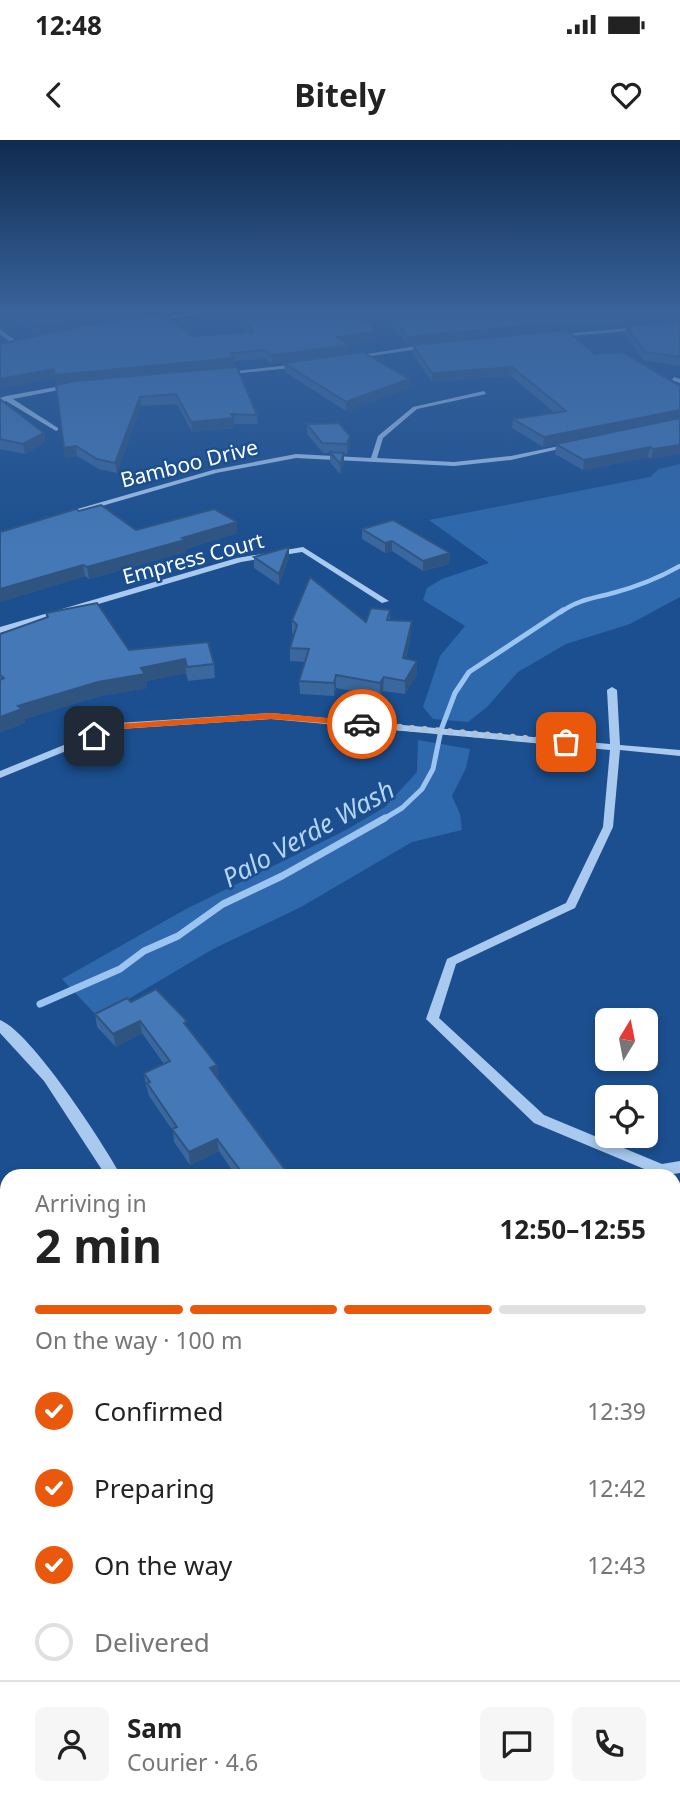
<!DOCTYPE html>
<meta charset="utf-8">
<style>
:root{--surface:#fff;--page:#f6f6f6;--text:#222;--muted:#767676;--line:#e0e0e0;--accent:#ea580c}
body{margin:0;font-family:"Noto Sans",sans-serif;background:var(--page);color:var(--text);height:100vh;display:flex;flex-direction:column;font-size:26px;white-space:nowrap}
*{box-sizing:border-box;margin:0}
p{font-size:23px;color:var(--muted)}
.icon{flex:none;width:38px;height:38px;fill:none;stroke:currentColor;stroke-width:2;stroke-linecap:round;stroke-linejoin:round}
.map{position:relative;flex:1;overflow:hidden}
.panel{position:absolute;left:0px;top:1029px;width:681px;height:651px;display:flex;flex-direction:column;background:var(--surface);border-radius:21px 21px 0 0;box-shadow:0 4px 10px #0003}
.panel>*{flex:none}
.needle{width:46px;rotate:10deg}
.buttons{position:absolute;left:595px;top:868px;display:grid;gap:14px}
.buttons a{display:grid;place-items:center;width:63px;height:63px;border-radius:10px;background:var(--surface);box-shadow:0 4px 10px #0003;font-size:35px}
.pin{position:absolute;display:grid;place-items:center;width:60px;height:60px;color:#fff;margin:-30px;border-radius:14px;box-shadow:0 4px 10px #0006}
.courier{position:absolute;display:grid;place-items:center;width:70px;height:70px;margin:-35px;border:5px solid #ea580c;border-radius:50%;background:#fff;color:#222;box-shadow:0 2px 9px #0007}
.summary em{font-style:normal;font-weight:700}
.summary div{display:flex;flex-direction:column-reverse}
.summary{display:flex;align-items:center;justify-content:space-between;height:119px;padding:0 35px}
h1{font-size:46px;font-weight:700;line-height:52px}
.bar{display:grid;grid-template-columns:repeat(4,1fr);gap:10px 7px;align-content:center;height:84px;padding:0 35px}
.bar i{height:9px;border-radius:5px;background:var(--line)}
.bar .on{background:var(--accent)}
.bar p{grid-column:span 4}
.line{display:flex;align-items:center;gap:18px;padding:0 35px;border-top:2px solid var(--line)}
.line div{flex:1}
.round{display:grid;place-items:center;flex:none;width:74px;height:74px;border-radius:10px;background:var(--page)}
ol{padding:0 35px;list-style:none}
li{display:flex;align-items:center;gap:21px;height:77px}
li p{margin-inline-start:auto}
li .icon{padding:7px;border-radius:50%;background:var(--accent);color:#fff;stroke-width:4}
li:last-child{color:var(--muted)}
li i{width:38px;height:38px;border:4px solid var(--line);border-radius:50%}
.status{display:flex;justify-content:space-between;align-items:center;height:49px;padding:0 35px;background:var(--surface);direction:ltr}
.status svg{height:19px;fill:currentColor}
header{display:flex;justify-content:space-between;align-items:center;height:91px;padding:0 35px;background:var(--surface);font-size:32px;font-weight:700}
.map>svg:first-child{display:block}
</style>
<div class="status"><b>12:48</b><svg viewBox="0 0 49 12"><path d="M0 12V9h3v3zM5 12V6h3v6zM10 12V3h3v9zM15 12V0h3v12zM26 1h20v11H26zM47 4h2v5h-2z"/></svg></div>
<header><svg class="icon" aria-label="back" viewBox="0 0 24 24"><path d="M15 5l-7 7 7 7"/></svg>Bitely<svg class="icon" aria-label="heart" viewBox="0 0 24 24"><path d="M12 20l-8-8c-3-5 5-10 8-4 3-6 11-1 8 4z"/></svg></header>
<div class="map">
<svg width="680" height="1680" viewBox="0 0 680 1680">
<rect width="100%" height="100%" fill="#1b4f8f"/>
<path fill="#2e69ad" d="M680,324V457L630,484L566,504L518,532L487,567L468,582L433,579L423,567L440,516L465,486L423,460L427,448L442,439L489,423L429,380L650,337L659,329Z
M418,600L470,609L466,628L452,656L460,674L462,690L412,702L301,767L213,809L127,860L94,873L62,839L186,769L346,690L385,667L417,632Z"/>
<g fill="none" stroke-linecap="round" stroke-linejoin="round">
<path stroke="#9cc4f0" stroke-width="4.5" d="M561,472C577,460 594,458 613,453C636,447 659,438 680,426"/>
<path stroke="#9cc4f0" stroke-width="5" d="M382,680L402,668L422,649L433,629L441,590L455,553L469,532L563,470"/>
<path stroke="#9cc4f0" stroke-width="7" d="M40,864L120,829L144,811L178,796L223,764L282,736L385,678"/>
<path fill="#a9c9ee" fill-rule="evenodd" d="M188,173H204L155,181L152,179Z
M639,187L641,190L556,197L553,195Z
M0,189L19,203V205H15L0,194Z
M430,204L432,207L351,219L348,217Z
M298,224L300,227L222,235L219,233Z
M674,237L680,239V243L672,240Z
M72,244L74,247L13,259L58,288V290L56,291L6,261L0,262V258L6,256Z
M484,251L486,254L417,269L383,298L377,318L454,322L511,316L569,304L572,306L511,320L454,326L296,318L216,333L67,376L60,374L213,330L296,314L371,318L378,296L413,267Z
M303,407L389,461L382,463L302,412L241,422L0,493V487L237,418Z
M612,547L617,550L620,605L680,610V616L620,610L613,687L575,768L456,824L439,878L544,975L662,1024L680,1021V1033L661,1036L534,983L426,879L447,819L566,763L603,687L610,610L271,579L120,589L0,638V631L118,583L271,573L610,604L607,550Z
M0,880C31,892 104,1004 121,1036H106L44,941L0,893Z"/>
<path fill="#f0f6ff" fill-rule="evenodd" d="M680,1403V1430L674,1432V1406Z
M284,1673H320L317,1680H281Z"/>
</g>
<path fill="#3a679d" d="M2,173H157V174L191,196L248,192L235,173H359L377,200L349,204L350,214L409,248L346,271L285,232L284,223L290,222L272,224L265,219L234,221V227L257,275L258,284H234V288L192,292L177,264L141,266L117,333L99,329L77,316L65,318L56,238L52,192L40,194Z
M404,173H680V181L618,185L615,181L556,184L555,190L407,205L393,185L394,177L406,176Z
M680,181V226L643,220L625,194L626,186Z
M413,205L595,214L680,246L651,319L648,317L583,330L555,314L556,304L543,307L512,288L513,279L555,273L511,236L432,242L413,214Z
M0,259L44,293L45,302L25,314L0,309Z
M307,284L350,305L347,314H344V323L340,334L330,322V313H323L307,294Z
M79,371L136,390L237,393L186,409V412L89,439L85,436L0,462V392Z
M362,389L450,413L449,424L423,431L392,411L385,413L362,399Z
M254,417L289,418L279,445L254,428Z
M390,470V480L411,494L406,519L417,534L405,554L383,551L380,556L336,548L334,556L300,554L299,541L305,522L290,521V508L294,495L292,493V480L366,482Z
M46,473L129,510L214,524L215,538L188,541L186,533L146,541L147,548L100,556L24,579L25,583L0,592V494L46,478Z
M131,862L188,888L217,925L218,938L289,1036H236L219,1011L190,1025L174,1002L173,991L149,956L147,948L146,946L144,933L164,924L142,893L116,907L97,887L95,874Z
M7,1073V1151L0,1135V1076Z"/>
<path fill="#305480" d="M116,173H157V175L40,194L39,186Z
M669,173H680V180L618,185L619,177Z
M556,182L555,190L407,205V197Z
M377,191V200L337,206V197Z
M350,205V214L299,221L272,224V215Z
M234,218V227L56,245V238L0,249V239L54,229Z
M512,227L511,236L432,242V233Z
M409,239V248L346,271V262Z
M140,257L141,266L117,333L115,323Z
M680,270V279L543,307L544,297Z
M234,278V288L192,292L191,282Z
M44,293L45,302L25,314L23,304Z
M350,296V305L347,314V304Z
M680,305V314L651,319L653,309Z
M76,306L77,316L65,318L64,308Z
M650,307L648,317L583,330L584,320Z
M344,313V323L340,334V324Z
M237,382V393L186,409V412L89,439L87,427Z
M392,401V411L385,413V403Z
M289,407V418L279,445V434Z
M450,413L449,424L423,431V421Z
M83,425L85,436L0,462V449Z
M412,481L411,494L403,531V518Z
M185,519L186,533L146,541L147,548L100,556L24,579L25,583L0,592V577L18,566L141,528Z
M417,521V534L405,554V541Z
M336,535V548L334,556V543Z
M384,537L383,551L380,556V543Z
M140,881L142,893L116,907L113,894Z
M217,925L218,938L210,928Z
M217,999L219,1011L190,1025L189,1012Z"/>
<path fill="#4478b7" stroke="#305480" stroke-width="2" d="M16,173H116L39,186Z
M164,173L191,196L253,192L240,173H359L377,191L337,197L350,205L298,212L272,215L265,210L231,213L234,218L55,235L54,229L0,239V204L80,186Z
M411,173H611L549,176L556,182L407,197L394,177L413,176Z
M616,173H669L619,177Z
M680,181V196H679L680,197V217L645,212L626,186Z
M566,190L595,214L622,212L680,246V270L544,297L513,279L566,271L512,227L432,233L413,205Z
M363,212L409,239L346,262L284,223Z
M237,227L257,275L231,274L234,278L191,282L176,254L140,257L115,323L97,319L76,306L64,308L56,245L74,241Z
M0,259L44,293L23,304L0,299Z
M680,278V305L653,309L650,307L584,320L556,304Z
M339,283L350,296L347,304L322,303L307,284Z
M330,312L344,313L340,324Z
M101,365L136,390L214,369L237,382L182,398L185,400L87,427L83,425L0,449V392L76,369L79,371Z
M393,380L450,413L423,421L392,401L385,403L362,389Z
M289,407L279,434L254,417Z
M310,437L366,482L371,468L390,470L387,480L412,481L403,518L417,521L405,541L384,537L380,543L336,535L334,543L299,541L309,509L290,508L297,485L292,480Z
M97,463L129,510L208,502L214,524L187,527L185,519L141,528L145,534L98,542L18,566L22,569L0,577V540L4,538L0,535V494L48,477L46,473Z
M156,849L187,881L184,883L217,925L210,928L289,1035L238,1036L243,1034L217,999L189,1012L172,989L177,987L147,943L150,942L144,933L170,921L140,881L113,894L95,874L127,858L131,862Z
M7,1073V1147L0,1130V1076Z"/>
<linearGradient id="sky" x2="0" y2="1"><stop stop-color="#0f2b4f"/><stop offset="0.42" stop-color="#39639b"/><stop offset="1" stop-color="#39639b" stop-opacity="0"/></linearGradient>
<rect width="680" height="408" fill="url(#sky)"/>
<path fill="#ea580c" d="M271,573L362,581L367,584L362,586L271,579L119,589L94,599L90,596L118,584Z"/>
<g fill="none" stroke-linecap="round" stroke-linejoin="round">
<path stroke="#afc1d8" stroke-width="7" stroke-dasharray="0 12.6" d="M362,584L566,602"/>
</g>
<g text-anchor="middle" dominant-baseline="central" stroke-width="5" stroke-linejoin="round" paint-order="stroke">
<g font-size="21" fill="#fff" stroke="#1b4f8f">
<text transform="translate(189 323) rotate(-14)">Bamboo Drive</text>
<text transform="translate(193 418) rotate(-15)">Empress Court</text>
</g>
<g font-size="26" font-style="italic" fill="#b5d3f5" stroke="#1b4f8f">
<text transform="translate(308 693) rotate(-29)">Palo Verde Wash</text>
</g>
</g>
</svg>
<div class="buttons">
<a><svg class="needle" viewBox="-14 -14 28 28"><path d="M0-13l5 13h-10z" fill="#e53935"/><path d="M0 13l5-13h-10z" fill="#767676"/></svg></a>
<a><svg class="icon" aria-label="locate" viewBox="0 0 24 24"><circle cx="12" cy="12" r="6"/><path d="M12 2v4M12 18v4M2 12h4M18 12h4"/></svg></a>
</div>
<div class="pin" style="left:566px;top:602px;background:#ea580c"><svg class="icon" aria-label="bag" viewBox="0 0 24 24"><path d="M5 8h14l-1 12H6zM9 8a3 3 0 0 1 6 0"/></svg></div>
<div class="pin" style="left:94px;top:596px;background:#1f2937"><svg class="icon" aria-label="home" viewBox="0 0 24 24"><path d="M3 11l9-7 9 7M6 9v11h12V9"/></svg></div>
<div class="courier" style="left:362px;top:584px"><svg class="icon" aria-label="car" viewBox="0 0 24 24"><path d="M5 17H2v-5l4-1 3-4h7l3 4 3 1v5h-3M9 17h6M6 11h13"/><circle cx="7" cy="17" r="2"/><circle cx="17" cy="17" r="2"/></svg></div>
<section class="panel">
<div class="summary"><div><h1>2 min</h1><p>Arriving in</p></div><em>12:50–12:55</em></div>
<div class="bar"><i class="on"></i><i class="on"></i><i class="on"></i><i></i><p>On the way · 100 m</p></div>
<ol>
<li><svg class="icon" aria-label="check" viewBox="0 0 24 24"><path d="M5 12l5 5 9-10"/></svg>Confirmed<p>12:39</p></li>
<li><svg class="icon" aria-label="check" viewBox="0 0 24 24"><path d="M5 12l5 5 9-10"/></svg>Preparing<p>12:42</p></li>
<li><svg class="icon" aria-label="check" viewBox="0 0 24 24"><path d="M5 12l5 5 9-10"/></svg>On the way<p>12:43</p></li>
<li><i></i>Delivered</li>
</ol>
<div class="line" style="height:126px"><a class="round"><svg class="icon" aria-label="person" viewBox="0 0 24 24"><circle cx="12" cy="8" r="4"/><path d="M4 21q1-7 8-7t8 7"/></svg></a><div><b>Sam</b><p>Courier · 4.6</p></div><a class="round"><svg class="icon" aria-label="chat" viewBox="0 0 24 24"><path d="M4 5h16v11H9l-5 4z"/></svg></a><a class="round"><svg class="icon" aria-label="phone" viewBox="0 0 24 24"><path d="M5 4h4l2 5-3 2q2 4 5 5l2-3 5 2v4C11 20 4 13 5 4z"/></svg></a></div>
</section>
</div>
